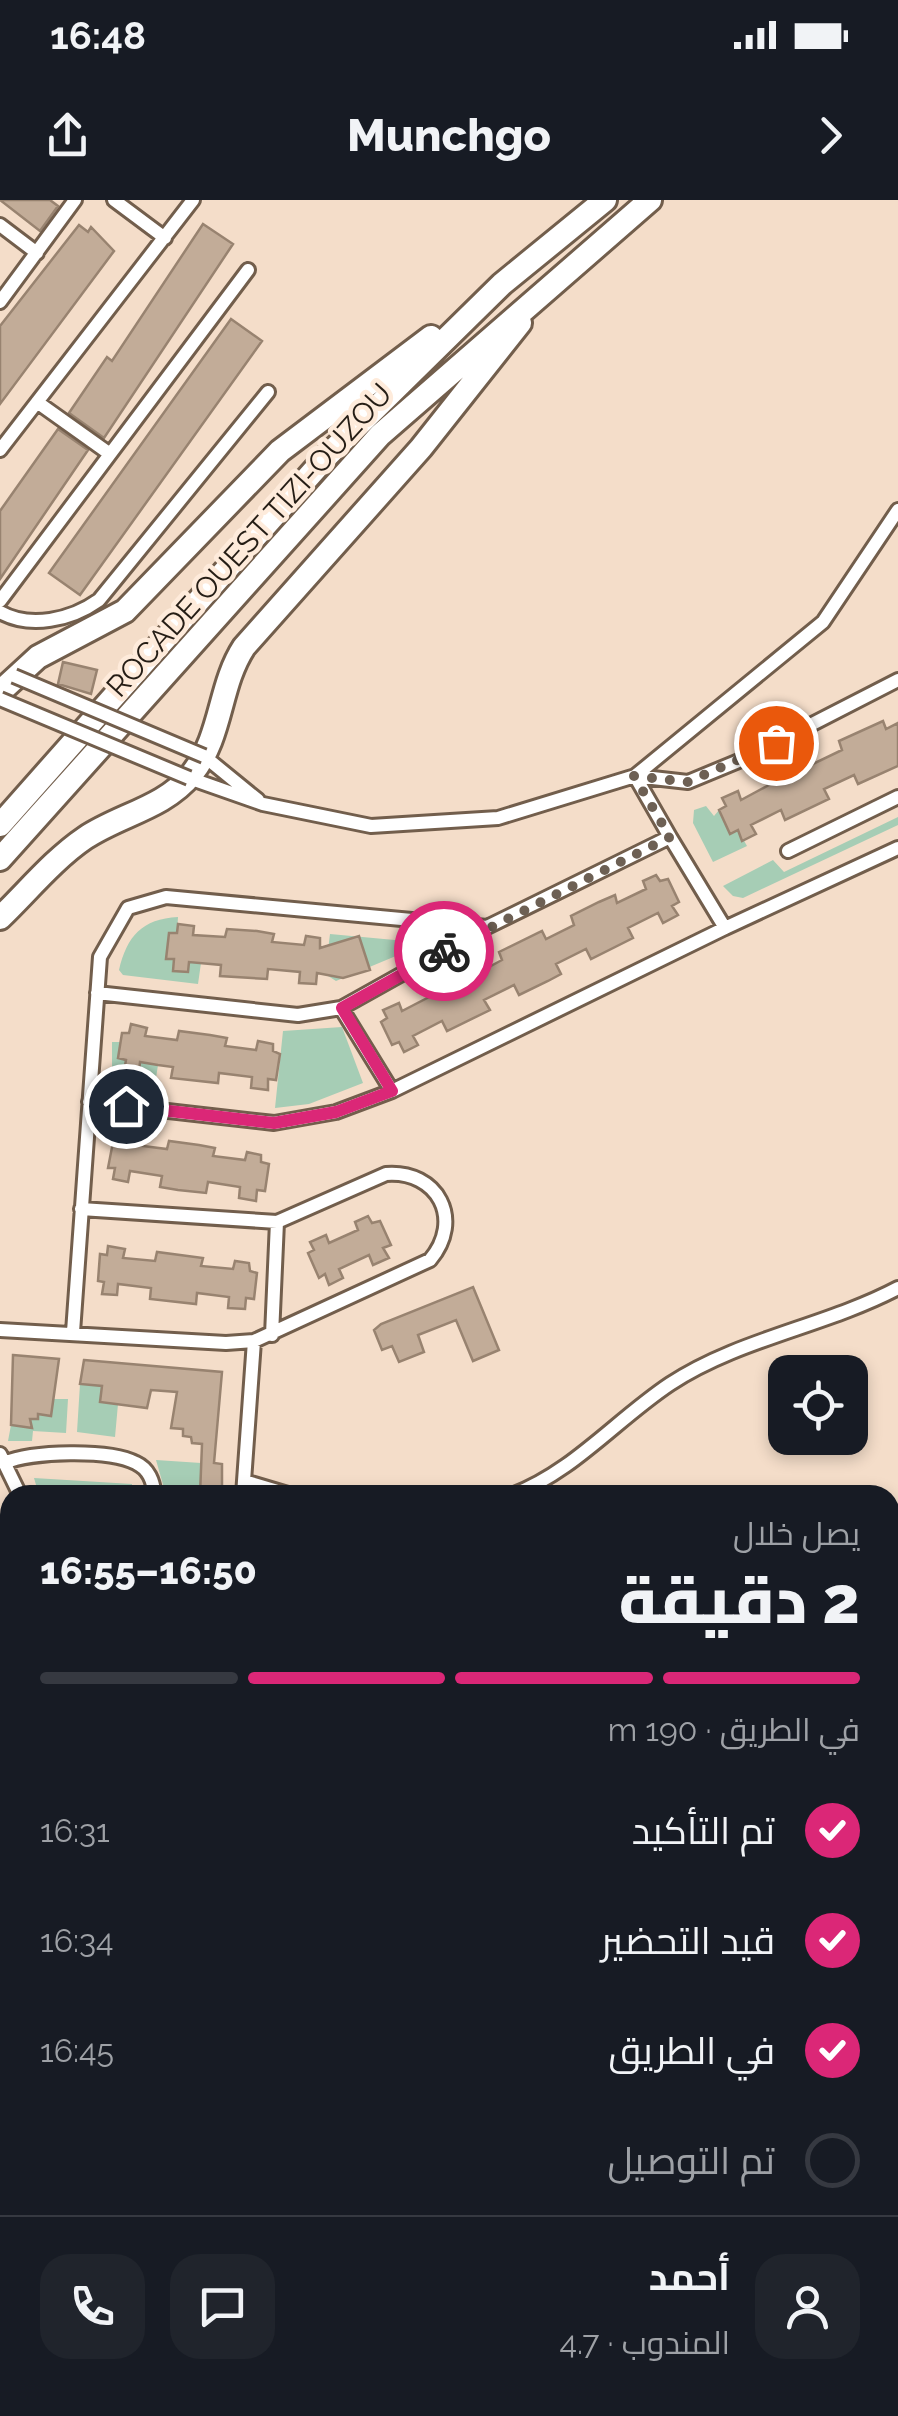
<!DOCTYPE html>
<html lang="ar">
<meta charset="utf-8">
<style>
:root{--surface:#171b24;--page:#20242c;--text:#f1f3f6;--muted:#9ea1a6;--line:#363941;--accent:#db2777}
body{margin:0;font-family:Raleway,Cairo,sans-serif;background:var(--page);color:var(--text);direction:rtl;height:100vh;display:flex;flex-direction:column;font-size:38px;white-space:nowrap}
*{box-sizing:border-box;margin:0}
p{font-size:32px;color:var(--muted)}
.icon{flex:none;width:55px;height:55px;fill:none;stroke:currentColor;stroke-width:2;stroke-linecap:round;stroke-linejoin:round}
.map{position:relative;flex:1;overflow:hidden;direction:ltr}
.sheet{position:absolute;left:0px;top:1285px;width:900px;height:932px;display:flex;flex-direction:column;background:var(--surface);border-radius:30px 30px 0 0;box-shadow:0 5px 15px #0003;direction:rtl}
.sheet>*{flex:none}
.fabs{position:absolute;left:768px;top:1155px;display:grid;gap:20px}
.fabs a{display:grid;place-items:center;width:100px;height:100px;border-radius:20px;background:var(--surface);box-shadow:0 5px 15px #0003;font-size:50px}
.pin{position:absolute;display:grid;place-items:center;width:85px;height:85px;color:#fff;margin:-42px;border:5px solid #fff;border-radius:50%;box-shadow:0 2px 10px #0007}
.courier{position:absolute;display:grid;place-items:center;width:100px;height:100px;margin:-50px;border:8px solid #db2777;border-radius:50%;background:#fff;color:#222;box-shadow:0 2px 12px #0007}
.headline em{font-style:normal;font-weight:800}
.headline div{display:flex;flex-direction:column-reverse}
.headline{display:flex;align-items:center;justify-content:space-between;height:170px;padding:0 40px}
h1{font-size:65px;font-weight:800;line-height:75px}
.bar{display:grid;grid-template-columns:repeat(4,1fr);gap:15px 10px;align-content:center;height:120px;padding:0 40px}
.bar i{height:12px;border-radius:8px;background:var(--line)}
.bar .on{background:var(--accent)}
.bar p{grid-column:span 4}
.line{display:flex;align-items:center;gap:25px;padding:0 40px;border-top:2px solid var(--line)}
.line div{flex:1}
.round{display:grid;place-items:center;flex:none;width:105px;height:105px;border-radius:30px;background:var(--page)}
ol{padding:0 40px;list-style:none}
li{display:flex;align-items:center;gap:30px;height:110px}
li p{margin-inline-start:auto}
li .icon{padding:10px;border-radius:50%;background:var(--accent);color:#fff;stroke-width:4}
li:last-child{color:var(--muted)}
li i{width:55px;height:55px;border:5px solid var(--line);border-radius:50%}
.status{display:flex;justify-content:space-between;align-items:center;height:70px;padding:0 50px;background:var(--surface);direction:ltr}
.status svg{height:28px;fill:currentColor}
header{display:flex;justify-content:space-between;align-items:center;height:130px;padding:0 40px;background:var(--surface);font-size:45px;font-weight:800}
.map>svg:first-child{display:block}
</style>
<div class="status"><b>16:48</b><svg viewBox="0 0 49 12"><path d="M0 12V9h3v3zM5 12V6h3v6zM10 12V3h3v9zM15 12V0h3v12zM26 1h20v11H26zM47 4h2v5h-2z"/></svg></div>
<header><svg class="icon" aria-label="forward" viewBox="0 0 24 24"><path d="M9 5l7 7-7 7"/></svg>Munchgo<svg class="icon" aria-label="share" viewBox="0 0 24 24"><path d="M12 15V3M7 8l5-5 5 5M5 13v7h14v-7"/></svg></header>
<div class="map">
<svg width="898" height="2216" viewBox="0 0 898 2216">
<rect width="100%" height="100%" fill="#f4ddc9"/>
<path fill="#a6cdb5" d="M706,606L714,616L719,610L730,634L738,630L747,646L713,662L693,623L694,610Z
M898,617V625L743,698L733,696L723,686L773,660L784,672Z
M178,717L177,733H169L166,758L174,759L173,771L187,772L189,761L201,763L198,784L123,775L119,770C127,736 142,719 178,717Z
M330,734L427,743L336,781L325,774Z
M342,827L363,883L309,904L275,908L283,831Z
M112,842H120L118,858L126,860V872L138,873L140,862L158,865L154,891L112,885Z
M80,1184L102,1186L101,1202L118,1204L115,1237L77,1232Z
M52,1199H68L66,1233L33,1231L32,1241H8L11,1225L31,1228L30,1219H38V1214L51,1215Z
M156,1260L201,1263L200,1285H184V1295H166Z
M34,1278L132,1284V1295H39Z"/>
<path fill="#c2ac98" stroke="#988370" stroke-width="2.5" d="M0,0H50L58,6L40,31Z
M203,24L233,44L104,238L69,213L107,157L112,161Z
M79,25L88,32L91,27L114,51L0,204V126Z
M231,119L262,141L80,395L49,373Z
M58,229L88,250L0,379V311Z
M63,462L97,470L91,494L58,484Z
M883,521L886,529L898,523V566L858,584L854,575L824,589L829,599L785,620L781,610L751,625L756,634L742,641L738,630L730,634L719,610L726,606L722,598L738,591L741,600L769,585L766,577L811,556L813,564L842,550L839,541Z
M656,675L660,681L668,679L679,702L672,706L678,715L663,723L658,713L628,728L633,738L591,759L586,749L556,764L561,774L548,781L519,795L514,785L484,800L490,810L447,831L442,821L413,836L418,845L404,852L399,842L392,845L381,822L387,818L383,810L399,803L402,811L431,796L427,788L471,767L474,775L502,760L499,752L542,731L546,739L574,725L571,716L599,702L615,695L617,703L646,689L643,681Z
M178,724L194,726L193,735L225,737L227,729L257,731L274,734L272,742L304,745L306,736L320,738V748L359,736L370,770L343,778L317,773L316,784L299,783L300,772L268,769L267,779L220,776L221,765L189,762L188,772L173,771L174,759H166L169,733H177Z
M131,824L147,828L145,836L177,840L179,831L210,835L227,838L225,846L256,850L258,841L273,844V851L280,854L276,880L268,879V890L251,888L252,877L219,873L218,883L171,878L173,867L158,865L140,862L139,873L124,871L126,860L118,858L122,833H129Z
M121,933L138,936L135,945L167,949L169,941L199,945L215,948L213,956L245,960L247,952L261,955V962L269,964L265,991L257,990L256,1001L239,998L240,987L208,982L206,993L178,990L160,987L162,976L130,971L128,982L113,979L115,968H108L113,942L120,941Z
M368,1016L372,1023L380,1021L391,1045L383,1048L389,1058L373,1065L369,1055L339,1069L343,1078L329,1085L325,1074L319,1078L308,1053L314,1050L310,1042L326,1035L329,1043L358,1030L355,1022Z
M108,1046L125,1049L123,1058L155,1061L157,1052L203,1058L201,1066L233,1069L235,1061L249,1063L250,1071L257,1073L254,1099L246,1098L245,1109L228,1108L229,1097L197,1093L196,1104L150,1099L151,1088L118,1084L117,1095L102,1094L104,1082L98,1081L100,1054L107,1055Z
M473,1087L499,1150L473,1161L456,1120L418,1135L424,1152L399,1162L392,1146L382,1150L374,1130L381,1124Z
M13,1155L59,1159L51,1216L38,1214V1219H30L32,1228L11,1225Z
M84,1160L222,1172L214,1263L222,1264V1295H200L202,1244L192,1243L191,1237L183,1236V1229L171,1228L177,1192L151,1190L147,1208L100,1202L102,1186L80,1184Z"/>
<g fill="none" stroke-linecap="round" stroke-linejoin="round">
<defs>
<path id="street" d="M114,0L165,38
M0,25L37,53
M0,102L75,0
M37,202L110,254
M0,250L193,0
M0,401L248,70
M0,412C30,429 71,420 99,400L268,192
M204,556L258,600
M635,576L688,582L746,558L898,480
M635,576L670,637
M189,578L263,604L371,626L498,618L635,576L823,422L898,310
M788,651L898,597
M725,728L898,648
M97,793L298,815L341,808
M392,891L341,808L486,727
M0,1130L226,1143L254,1141L430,1060C464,1020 438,970 386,974L277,1022L81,1009
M73,1132L100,757L128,708L166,697L487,727L670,637L725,728L392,891L336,912L274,923L89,902
M272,1135L277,1022
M0,1254L20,1295
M4,1263C32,1251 109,1249 136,1263C149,1269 153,1281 155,1295
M244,1281L291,1295
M243,1295L254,1141
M512,1295C573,1272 616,1220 670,1184C738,1139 826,1126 898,1088
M0,1446L10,1442
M0,1465L10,1487
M0,1587L10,1582
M0,1666V1681
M890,1768L898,1778
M0,1784L10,1779
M0,1868L10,1869
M890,1881L898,1873
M890,1935L898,1944
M10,1959V1960
M0,2054L10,2049
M0,2129L10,2150
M0,2208L110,2216
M443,2216L469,2208"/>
<path id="highway" d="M0,492L38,457L125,411L280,251L431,137
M0,625L326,257L502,84L605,0
M0,659L380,235L650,0
M0,718C27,692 54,659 85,638C119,615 164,608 191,575C223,536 218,487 244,447L421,248L520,123"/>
</defs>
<use href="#street" stroke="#725e4c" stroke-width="18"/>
<use href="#highway" stroke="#725e4c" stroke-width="28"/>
<use href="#street" stroke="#fff" stroke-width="12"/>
<use href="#highway" stroke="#fff" stroke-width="22"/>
<defs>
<path id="street-bridge" d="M14,476L204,556
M0,499L189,578"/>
</defs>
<use href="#street-bridge" stroke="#725e4c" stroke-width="18" stroke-linecap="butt"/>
<use href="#street-bridge" stroke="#fff" stroke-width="12"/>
</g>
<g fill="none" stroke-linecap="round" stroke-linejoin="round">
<path stroke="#6d6054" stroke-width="10" stroke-dasharray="0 18" d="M444,751L670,637L634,576L688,582L776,543"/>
<path stroke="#db2777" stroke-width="12" d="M126,906L274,923L336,912L392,891L342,808L444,751"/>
</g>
<g text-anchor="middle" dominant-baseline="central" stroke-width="9" stroke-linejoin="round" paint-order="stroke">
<g font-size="30" fill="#251d15" stroke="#feebdb">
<text transform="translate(249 340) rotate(-48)">ROCADE OUEST TIZI-OUZOU</text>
</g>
</g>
</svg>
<div class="fabs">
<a><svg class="icon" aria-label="locate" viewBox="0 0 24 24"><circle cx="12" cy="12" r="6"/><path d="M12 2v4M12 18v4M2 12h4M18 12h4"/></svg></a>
</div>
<div class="pin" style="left:776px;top:543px;background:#ea580c"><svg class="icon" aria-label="bag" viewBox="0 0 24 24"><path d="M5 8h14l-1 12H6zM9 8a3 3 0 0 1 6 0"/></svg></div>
<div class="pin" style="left:126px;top:906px;background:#1f2937"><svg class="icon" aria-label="home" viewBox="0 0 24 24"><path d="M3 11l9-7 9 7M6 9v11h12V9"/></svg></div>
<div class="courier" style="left:444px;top:751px"><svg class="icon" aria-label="bike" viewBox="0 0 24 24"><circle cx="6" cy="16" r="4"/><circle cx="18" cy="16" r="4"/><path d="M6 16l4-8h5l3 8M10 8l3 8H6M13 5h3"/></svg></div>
<section class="sheet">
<div class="headline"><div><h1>2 دقيقة</h1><p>يصل خلال</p></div><em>16:50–16:55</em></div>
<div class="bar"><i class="on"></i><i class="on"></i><i class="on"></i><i></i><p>في الطريق · 190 m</p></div>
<ol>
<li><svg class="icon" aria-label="check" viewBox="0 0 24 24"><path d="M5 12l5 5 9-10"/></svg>تم التأكيد<p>16:31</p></li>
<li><svg class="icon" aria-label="check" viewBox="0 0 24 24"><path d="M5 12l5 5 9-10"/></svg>قيد التحضير<p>16:34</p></li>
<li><svg class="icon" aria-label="check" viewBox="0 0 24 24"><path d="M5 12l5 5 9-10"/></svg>في الطريق<p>16:45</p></li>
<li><i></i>تم التوصيل</li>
</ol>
<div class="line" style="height:180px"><a class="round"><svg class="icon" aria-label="person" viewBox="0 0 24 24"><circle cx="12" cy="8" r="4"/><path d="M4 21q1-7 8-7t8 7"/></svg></a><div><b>أحمد</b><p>المندوب · 4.7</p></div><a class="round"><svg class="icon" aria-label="chat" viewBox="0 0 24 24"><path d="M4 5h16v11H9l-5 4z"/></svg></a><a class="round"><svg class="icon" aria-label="phone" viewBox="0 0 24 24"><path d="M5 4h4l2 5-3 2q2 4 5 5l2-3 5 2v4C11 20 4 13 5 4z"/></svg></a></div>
</section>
</div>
